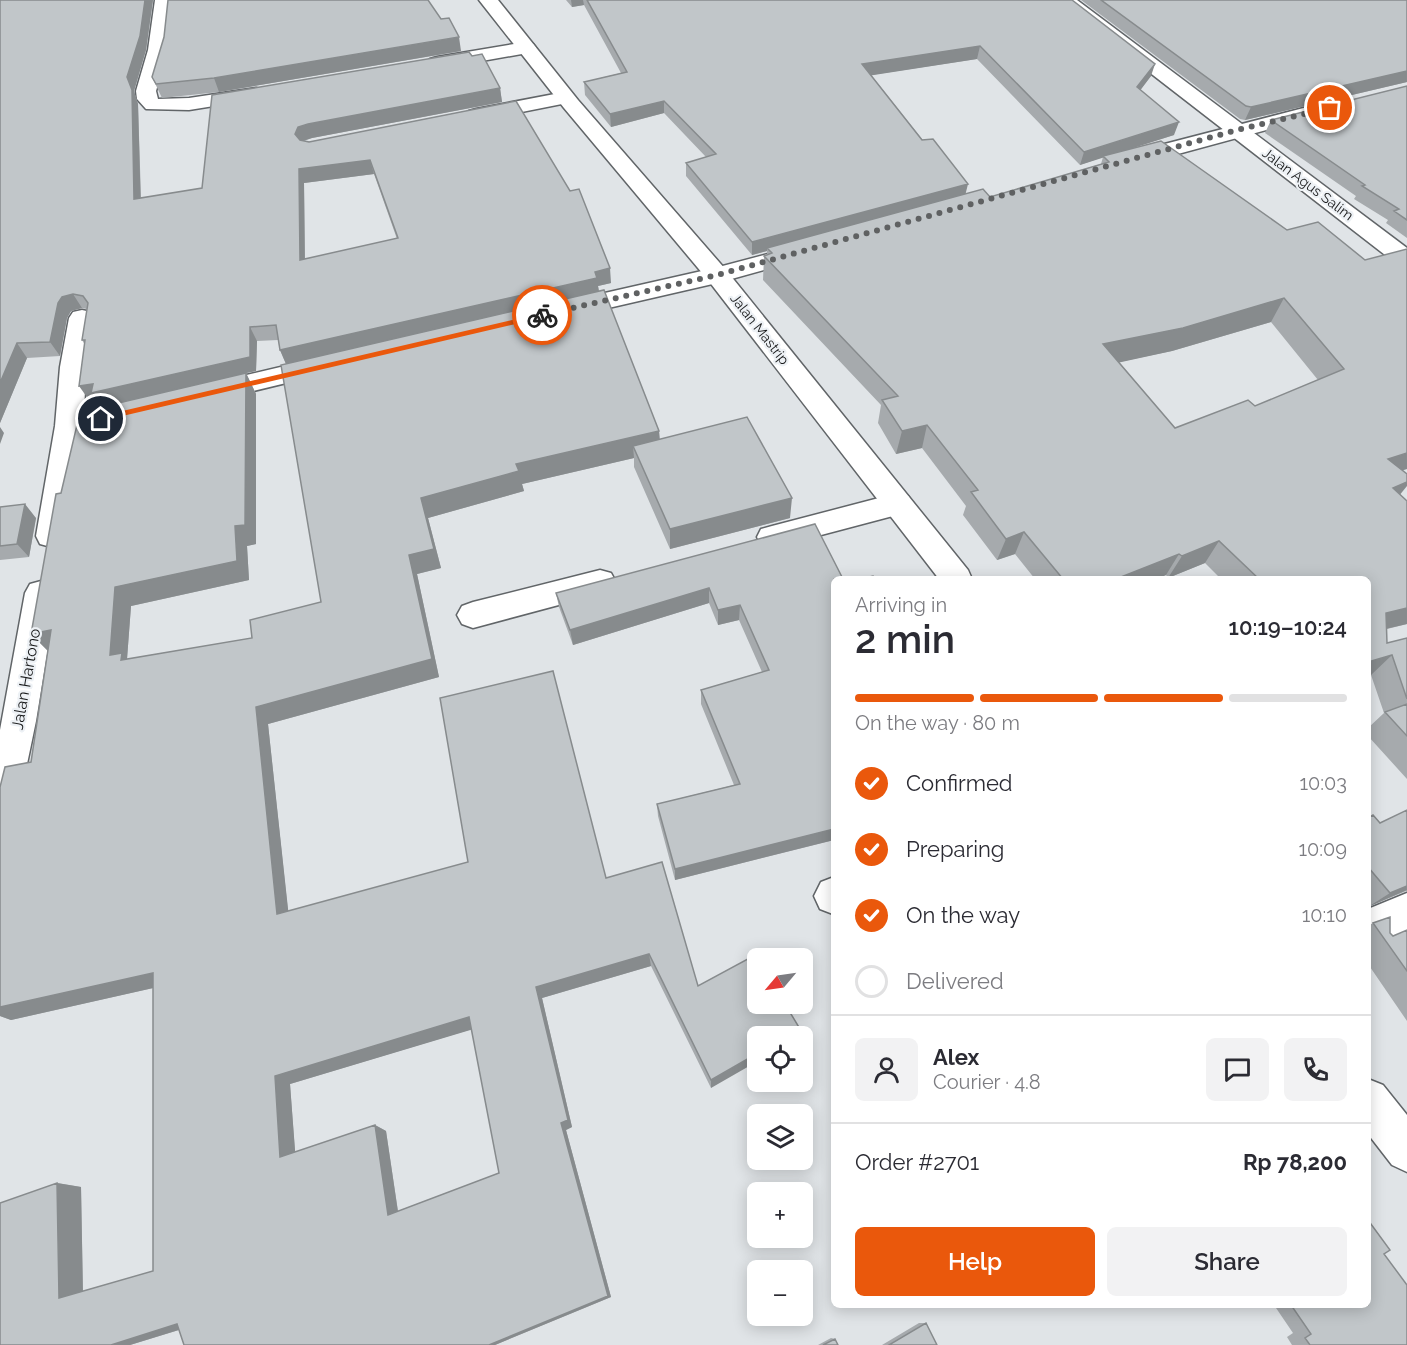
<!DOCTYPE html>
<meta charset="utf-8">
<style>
:root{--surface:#fff;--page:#f2f2f3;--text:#2b2b33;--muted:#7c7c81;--line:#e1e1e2;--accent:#ea580c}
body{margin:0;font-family:Raleway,sans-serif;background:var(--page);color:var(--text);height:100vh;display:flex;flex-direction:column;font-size:22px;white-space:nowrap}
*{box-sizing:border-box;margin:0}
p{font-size:20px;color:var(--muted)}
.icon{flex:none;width:33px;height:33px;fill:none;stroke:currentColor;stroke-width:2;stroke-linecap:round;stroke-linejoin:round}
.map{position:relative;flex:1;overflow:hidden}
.side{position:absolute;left:831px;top:576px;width:540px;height:732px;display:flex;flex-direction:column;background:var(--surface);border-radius:9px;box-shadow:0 3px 15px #0003}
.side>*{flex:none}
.needle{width:39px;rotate:241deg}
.tools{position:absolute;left:747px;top:948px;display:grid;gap:12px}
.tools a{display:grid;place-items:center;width:66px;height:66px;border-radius:9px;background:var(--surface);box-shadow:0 3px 15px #0003;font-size:30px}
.pin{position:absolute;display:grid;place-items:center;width:51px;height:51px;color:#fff;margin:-26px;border:3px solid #fff;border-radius:50%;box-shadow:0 2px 6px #0007}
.courier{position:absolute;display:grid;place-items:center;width:60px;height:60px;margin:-30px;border:4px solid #ea580c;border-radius:50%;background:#fff;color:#222;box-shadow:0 2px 8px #0007}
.overview em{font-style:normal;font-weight:600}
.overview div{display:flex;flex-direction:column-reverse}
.overview{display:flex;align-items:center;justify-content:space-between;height:102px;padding:0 24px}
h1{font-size:39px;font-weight:600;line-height:45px}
.bar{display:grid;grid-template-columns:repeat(4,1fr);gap:9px 6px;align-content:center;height:72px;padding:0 24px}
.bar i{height:8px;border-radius:4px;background:var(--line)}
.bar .active{background:var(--accent)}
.bar p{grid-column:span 4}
.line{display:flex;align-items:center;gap:15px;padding:0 24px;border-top:2px solid var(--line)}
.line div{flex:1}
.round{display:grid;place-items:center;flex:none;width:63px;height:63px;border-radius:9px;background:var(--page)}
ol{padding:0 24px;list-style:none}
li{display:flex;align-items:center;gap:18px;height:66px}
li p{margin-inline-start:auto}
li .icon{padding:6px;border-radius:50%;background:var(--accent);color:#fff;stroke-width:4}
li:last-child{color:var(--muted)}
li i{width:33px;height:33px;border:3px solid var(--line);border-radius:50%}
.cta{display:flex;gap:12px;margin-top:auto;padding:12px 24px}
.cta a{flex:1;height:69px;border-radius:9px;background:var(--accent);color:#fff;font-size:24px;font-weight:600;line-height:69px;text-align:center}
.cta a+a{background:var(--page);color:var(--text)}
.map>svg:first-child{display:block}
</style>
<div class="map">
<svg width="1407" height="1345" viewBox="0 0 1407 1345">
<rect width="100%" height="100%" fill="#e0e4e7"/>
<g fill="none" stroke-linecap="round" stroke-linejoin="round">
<defs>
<path id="minor" d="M155,0H173L168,50L156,91L158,99L189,98L256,88L263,90L266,94L263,98L189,110L146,109L137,99L136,91L148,50Z
M526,42L533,44L536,48L533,52L437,69L430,67L427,63L430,59L437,57Z
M565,92L572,94L575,98L572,102L476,121L469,119L466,115L469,111L476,109Z
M1315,105L1322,107L1325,111L1322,115L1130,167L1122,165L1119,160L1122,155Z
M806,244L814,246L818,251L814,256L717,283L565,318L556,316L552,310L556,304L565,302L715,268Z
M82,310L91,312L95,318L86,367L84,413L120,404L130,407L134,414L130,421L82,433L66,536L62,544L51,547L40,544L36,536L55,426L60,367L69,318L73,312Z
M327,356L336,359L340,365L336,371L208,402L198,400L195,393L198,386L208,384Z
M898,493L908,496L913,504L908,512L772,548L761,545L757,537L761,529L772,526Z
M600,570L611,573L616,582L611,591L473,628L462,624L457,615L462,606L473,602Z
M41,581L52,584L57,593L36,721L18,807L13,819L0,823V730L25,593L30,584Z
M834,877V914H833L820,909L814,896L821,882Z
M1407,893V931L1368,947V909Z"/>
<path id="major" d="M479,0H498L578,100L726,270L968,570L972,579H939L708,280L564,108Z
M1056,0H1077L1407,248V267L1398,265Z
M1368,1079L1383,1085L1407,1115V1172L1392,1165L1368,1134Z"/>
</defs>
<use href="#minor" stroke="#616568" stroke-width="3"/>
<use href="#major" stroke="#616568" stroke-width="3"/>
<use href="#minor" fill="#fff" fill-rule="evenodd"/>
<use href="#major" fill="#fff" fill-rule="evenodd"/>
</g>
<path fill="#a6aaad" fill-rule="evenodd" d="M0,0H153L146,50L134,91L138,104L141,198L202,188L472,56L500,88L502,102L312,138L303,141L309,142L516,101L611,283L598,286L599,291L659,431L660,439L790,518L670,549L634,467V458L522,484L524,491L428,518L441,568L417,574L439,677L268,724L288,911L606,878L698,986L757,954L711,1088L651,966L542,998L572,1127L566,1130L611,1297L495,1345H184L179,1330L130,1345H0L57,1183L81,1187L83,1291L153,1271V988L11,1020L0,1016V787L31,762L48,651L31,634L61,493L100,407L95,399L89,400L85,345L82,340L87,309L82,308L71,311L67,318L60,356L27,358L0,423ZM374,174L397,239L305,259L304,183ZM278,340L280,350L286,364L321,602L252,638L127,659L131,606L249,580L247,546L256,544V394L246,373L256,371L257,341ZM472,1029L499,1173L398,1211L386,1131L375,1125L295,1152L290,1084Z
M566,0H1072L1151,76L1140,90L1174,135L1122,151L1287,230L1403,471L1400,494L1407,501V624L1387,629V643L1407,638V779L1368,736V728L1384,713L1371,675L1368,676V579H1221L1205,563L1168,578L1166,575L1156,579H1035L1015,554L997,560L963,515L966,506L922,448L896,454L878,423L881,405L763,280L764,256L767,255V251L752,255L686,176V163L706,157L664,113L611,127L585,95L584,82L621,73L584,5L572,7ZM977,59L1080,165L1103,157L1101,164L990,197L966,194L871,75ZM1271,322L1318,380L1255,406L1175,428L1119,362L1172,351Z
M1081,0H1407V82L1245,120L1240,119Z
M164,37L461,51L219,92L162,98L152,77Z
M1407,86V238L1386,223L1388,220L1354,199L1356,196L1265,133L1271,120Z
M0,507L36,518L29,557L0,560Z
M834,579V840L675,880L658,816L657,804L734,785L701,704V690L762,672L739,620L718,625L709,603L573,645L559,607L556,593Z
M1407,810V891H1406L1368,907V818L1380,823Z
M1373,923L1393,936L1407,930V1021L1368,964V926Z
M1384,1254L1407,1345H1292L1287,1337L1293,1333L1274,1305H1368Z
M919,1323H926L937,1345H882Z
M831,1338L835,1339L838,1345H818Z"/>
<path fill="#878b8d" d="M145,0H153L146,50L134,91L138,104L141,213L134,199L127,77Z
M571,0H583L584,5L572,7Z
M459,37L461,51L219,92L214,78Z
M980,46L977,59L861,77L862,64Z
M1155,64L1151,76L1133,100L1137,87Z
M1407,71V82L1245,120L1251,107Z
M500,88L502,102L312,138L303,141L300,148L295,134L298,127L308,124Z
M664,101V113L611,127L610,114Z
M1179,122L1174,135L1080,165L1084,152Z
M370,160L374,174L304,183L305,274L300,260L299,169Z
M968,184L965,196L767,248V251L752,255V242Z
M610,268L611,283L598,286L599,292L286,364L280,350Z
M73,294L82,308L71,311L67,318L60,356L50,342L58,303L62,297Z
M1284,298L1271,322L1172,351L1094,368L1103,344Z
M250,327L257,341L256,371L246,373L256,394V544L247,546L249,580L131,606L127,659L138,671L110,655L100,407L95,399L89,400L79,386Z
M17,343L27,358L0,423V383Z
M927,425L922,448L896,454L902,431Z
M0,427L4,433L0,444Z
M659,431L660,452L633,446L634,458L522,484L524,491L428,518L441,568L417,574L439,677L268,724L290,927L277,914L256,707L409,555L421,498L516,464Z
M1407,453V469L1370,481L1388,459Z
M1407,482V486L1394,502L1393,488Z
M792,498L790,518L670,549V529Z
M25,504L36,518L29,557L17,544Z
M1024,532L1015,554L997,560L1006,539Z
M1219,541L1205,563L1168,578L1182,556Z
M1179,554L1166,575L1156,579H1116Z
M709,588V603L573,645L570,630Z
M740,605L739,620L718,625V610Z
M1407,608V624L1368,633L1386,613Z
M51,630L49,652L31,634Z
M1392,655L1371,675L1368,676V662Z
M834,829V840L675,880V869Z
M1407,886V890L1368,907L1390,893Z
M649,954L651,966L542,998L572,1127L566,1130L611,1297L495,1345H489L561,1123L536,987Z
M153,973L171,984L11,1020L0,1016V1007Z
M469,1017L477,1028L290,1084L296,1163L280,1157L275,1076Z
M800,1029L797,1036H786Z
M758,1053V1061L711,1088V1080Z
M375,1125L386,1131L399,1219L388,1215Z
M57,1183L81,1187L83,1299L59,1298Z
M177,1324H198L130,1345H111Z"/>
<path fill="#c1c6c9" stroke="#878b8d" stroke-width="1.5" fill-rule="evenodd" d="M0,0H145L140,36L127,77L132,90L134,199L202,188L212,95L469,52L472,56L482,54L500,88L308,124L298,127L295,134L300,140L309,142L516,101L570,191L579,189L610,268L595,272L597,278L280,350L276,325L250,327V357L91,393L93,384L79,386L85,340H82L88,303L83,296L73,294L62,297L58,303L50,342L17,343L0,383ZM370,160L398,238L300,260L299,169Z
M168,0H428L441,19L449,18L459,37L214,78L156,84L152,77L164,37Z
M587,0H1072L1155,64L1137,87L1179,122L1084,152L980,46L862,64L922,140L933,139L968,184L752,242L686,163L716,154L664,101L610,114L584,82L627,72Z
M1101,0H1407V71L1251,107L1246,106Z
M1407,86V220L1394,211L1399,209L1362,186L1365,185L1271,120Z
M1161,141L1287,230L1318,222L1365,260L1407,249V453L1388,459L1407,474V482L1393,488L1407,501V608L1386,613L1387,643L1407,638V699L1392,655L1368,662V579H1259L1219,541L1182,556L1179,554L1116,579H1063L1024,532L1006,539L971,492L978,490L927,425L902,431L882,400L898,396L764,256L772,253L767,248L983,189L990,197L1109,162L1103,156ZM1284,298L1344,369L1255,406L1248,400L1175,428L1103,344L1183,328Z
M604,290L659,431L516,464L519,471L421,498L434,549L409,555L432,659L256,707L277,914L468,862L440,698L553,671L606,878L662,862L698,986L757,954L759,958H758V1004H785L800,1029L786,1036H758V1053L711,1080L649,954L536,987L568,1120L561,1123L608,1296L489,1345H184L177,1324L111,1345H0V1203L57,1183L59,1298L153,1271V973L0,1007V787L5,767L31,762L51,630L31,634L56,494L61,493L80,412L246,373L245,525L235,526L237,561L115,587L110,655L122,653L121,660L252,638L250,620L321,602L281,365ZM469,1017L499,1173L388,1215L375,1125L280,1157L275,1076Z
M747,417L792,498L670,529L633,446Z
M25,504L17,544L0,546V507Z
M815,524L843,579H834V751L833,752L834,755V829L675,869L657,804L740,784L701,690L769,670L740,605L718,610L709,588L570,630L556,593Z
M873,576L875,579H861Z
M1407,704V736L1385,712Z
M1407,810V886L1390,893L1368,867V818L1373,815L1380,823Z
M1390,917V933L1393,936L1407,930V971L1373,923Z
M1368,1220L1390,1250L1384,1254L1407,1285V1345H1310L1305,1338L1311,1334L1291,1305H1368Z
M926,1323L937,1345H889Z
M835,1339L838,1345H823Z"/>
<path fill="#ea580c" d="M542,313L545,314V317L101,421L97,419L101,416Z"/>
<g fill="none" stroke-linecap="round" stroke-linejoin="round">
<path stroke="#5f6162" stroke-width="6" stroke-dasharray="0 10.8" d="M542,315L717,275L1237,130L1330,108"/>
</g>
<g text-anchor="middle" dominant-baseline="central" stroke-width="4.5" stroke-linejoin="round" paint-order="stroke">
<g font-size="14" fill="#191a1b" stroke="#edf1f5">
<text transform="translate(1308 184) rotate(37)">Jalan Agus Salim</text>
<text transform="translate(760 329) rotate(52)">Jalan Mastrip</text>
</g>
<g font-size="16" fill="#191a1b" stroke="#edf1f5">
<text transform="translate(26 679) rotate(-80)">Jalan Hartono</text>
</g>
</g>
</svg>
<div class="tools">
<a><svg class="needle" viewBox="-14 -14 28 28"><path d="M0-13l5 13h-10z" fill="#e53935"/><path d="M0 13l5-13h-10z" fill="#7c7c81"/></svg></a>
<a><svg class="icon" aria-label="locate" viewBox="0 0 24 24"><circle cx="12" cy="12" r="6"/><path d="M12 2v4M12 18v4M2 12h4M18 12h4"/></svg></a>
<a><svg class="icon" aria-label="layers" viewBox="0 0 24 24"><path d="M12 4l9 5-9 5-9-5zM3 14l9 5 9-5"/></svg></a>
<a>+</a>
<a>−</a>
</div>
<div class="pin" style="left:1330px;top:108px;background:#ea580c"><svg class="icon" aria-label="bag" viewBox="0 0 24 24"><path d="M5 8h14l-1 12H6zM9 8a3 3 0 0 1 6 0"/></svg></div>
<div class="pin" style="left:101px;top:419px;background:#1f2937"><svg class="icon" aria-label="home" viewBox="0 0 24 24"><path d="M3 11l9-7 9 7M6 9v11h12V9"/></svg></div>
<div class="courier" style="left:542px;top:315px"><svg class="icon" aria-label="bike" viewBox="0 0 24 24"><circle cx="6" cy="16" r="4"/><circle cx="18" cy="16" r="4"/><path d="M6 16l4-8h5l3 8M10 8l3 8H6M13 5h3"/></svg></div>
<section class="side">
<div class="overview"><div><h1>2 min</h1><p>Arriving in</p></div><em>10:19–10:24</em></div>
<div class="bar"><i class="active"></i><i class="active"></i><i class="active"></i><i></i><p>On the way · 80 m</p></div>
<ol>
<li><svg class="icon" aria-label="check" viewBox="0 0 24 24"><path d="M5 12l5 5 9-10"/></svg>Confirmed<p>10:03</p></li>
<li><svg class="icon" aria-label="check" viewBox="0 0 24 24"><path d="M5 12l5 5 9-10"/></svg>Preparing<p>10:09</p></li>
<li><svg class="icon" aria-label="check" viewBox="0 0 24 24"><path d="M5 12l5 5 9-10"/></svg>On the way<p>10:10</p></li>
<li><i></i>Delivered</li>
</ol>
<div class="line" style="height:108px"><a class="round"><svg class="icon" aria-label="person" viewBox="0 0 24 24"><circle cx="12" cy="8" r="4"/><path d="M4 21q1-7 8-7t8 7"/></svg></a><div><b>Alex</b><p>Courier · 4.8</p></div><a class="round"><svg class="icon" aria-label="chat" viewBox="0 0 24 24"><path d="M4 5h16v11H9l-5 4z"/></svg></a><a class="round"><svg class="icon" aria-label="phone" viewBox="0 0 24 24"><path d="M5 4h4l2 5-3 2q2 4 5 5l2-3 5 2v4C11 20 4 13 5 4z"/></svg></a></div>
<div class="line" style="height:78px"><div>Order #2701</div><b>Rp 78,200</b></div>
<div class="cta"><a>Help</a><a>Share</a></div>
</section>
</div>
